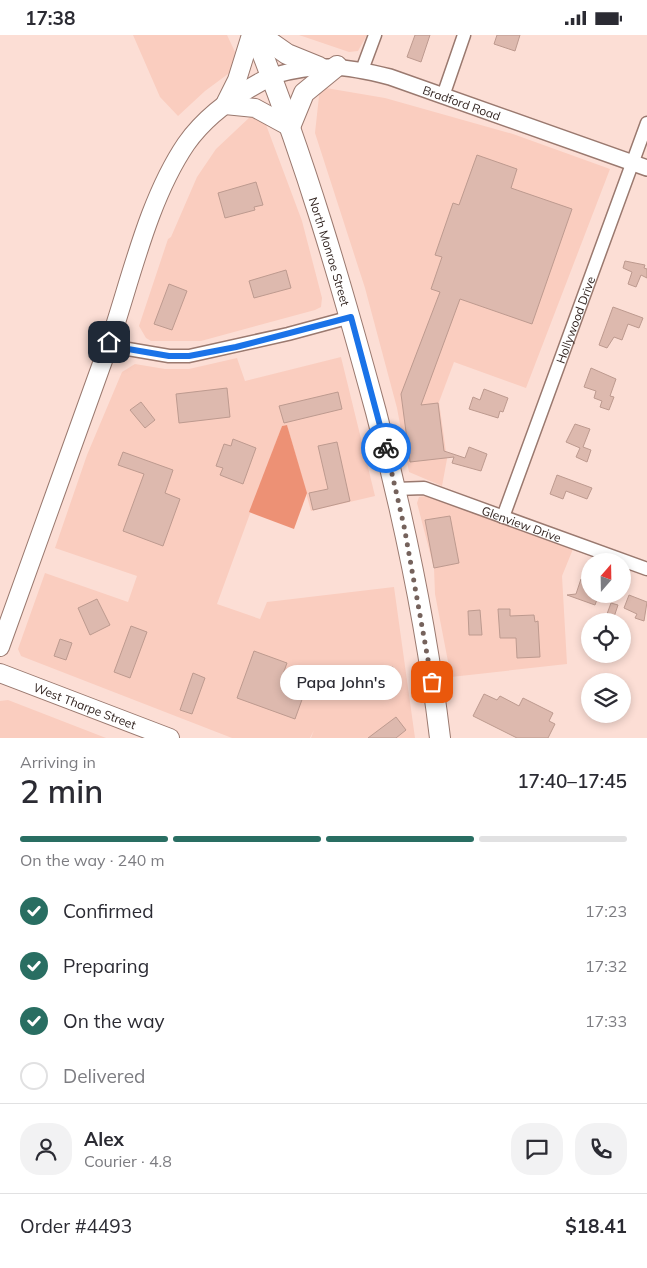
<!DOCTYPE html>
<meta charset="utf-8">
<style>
:root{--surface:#fff;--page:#f2f2f3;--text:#2b2b33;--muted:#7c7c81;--line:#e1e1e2;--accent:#296e62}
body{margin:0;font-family:Mulish,sans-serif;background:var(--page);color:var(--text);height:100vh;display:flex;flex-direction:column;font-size:19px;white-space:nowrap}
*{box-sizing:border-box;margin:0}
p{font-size:16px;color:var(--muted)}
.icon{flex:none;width:28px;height:28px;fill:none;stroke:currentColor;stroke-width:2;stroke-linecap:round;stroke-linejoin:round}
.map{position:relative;height:703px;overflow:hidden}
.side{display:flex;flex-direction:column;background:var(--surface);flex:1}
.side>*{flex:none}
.needle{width:32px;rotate:20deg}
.tools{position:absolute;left:581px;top:518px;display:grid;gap:10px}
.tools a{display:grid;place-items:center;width:50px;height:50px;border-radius:50%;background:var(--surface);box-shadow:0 2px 8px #0003;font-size:25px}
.pin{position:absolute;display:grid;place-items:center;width:42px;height:42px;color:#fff;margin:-21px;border-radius:10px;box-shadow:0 2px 8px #0006}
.courier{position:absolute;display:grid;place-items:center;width:50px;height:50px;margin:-25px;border:4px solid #1a73e8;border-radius:50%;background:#fff;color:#222;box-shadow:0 1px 6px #0007}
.bubble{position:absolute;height:35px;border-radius:18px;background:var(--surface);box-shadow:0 2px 8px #0003;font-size:16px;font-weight:600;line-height:35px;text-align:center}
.headline em{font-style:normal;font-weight:600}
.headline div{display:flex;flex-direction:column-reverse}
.headline{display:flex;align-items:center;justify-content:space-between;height:85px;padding:0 20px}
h1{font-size:32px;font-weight:600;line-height:38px}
.bar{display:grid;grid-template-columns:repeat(4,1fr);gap:8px 5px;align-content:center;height:60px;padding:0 20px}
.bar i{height:6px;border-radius:4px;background:var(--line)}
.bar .current{background:var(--accent)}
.bar p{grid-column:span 4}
.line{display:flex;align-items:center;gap:12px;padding:0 20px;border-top:1px solid var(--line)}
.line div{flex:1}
.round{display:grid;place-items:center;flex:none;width:52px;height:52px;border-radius:20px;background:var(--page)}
ol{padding:0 20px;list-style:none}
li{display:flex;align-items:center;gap:15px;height:55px}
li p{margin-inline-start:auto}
li .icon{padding:5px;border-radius:50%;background:var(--accent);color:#fff;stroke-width:4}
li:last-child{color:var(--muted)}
li i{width:28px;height:28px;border:2px solid var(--line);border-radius:50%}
.status{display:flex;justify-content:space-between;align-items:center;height:35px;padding:0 25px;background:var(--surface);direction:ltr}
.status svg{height:14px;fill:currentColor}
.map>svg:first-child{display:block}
</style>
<div class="status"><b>17:38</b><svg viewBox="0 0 49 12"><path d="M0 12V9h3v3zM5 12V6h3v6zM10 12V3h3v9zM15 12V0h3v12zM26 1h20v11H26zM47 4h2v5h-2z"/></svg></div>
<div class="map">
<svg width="647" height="703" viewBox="0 0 647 703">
<rect width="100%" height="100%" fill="#fcded5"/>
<path fill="#facdbf" d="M133,0H227L235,17L232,36L205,56L178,81L160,62Z
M299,0H367L358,16L349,17Z
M320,52L385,63L513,99L610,134L526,353L454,327L439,367L447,424L442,451L409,437L397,373L365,253L315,98Z
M251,81H259L265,87L302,186L322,263L321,272L315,275L201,306H151L146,303L139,291L168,204L171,202L197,142L216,114Z
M341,322L375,461L311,476L287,390L282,391L217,569L260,584L267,567L394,552L415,703H311L314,695L310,703H232L21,621L18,614L45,538L128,567L137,541L55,513L87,420L122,337L135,329L165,334H189L237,323L245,346Z
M425,461L488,480L573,514L562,541L567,629L451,642L435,559L434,533L417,468L419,462Z
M8,665L39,677L106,703H0V666Z"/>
<path fill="#ed9175" d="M287,390L307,458L294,494L249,477L282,391Z"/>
<path fill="#ddb9ae" stroke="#bd9a8f" d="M415,0H430L421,27L407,22Z
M497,0H520L515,16L494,9Z
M477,120L517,134L511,153L572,174L532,289L460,264L421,370L438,368L444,416L465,423L469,412L487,419L481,436L452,428L454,422L410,427L401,359L440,257L431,254L442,222L435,220L453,168L459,170Z
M256,147L263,170L254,172L255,175L225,183L218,158Z
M625,226L645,230L644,233L647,234V243L641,240L636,252L628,249L632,237L623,233Z
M286,235L291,253L254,263L249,246Z
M169,249L187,256L172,295L154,289Z
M613,272L643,283L639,293L628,289L622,305L614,302L607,313L599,310Z
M591,333L616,344L610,361L614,362L609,375L600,372L602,366L594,363L596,356L584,352Z
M227,353L230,382L179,388L176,359Z
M484,354L508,363L503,377L500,376L498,383L469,374L473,362L480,365Z
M338,357L342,374L284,388L279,371Z
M141,367L155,385L145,393L130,375Z
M575,389L590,394L583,412L591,415L587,427L576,422L580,413L566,407Z
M233,404L256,413L243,449L220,440L223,433L216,431L224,409L231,411Z
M337,407L350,466L313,475L309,458L328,454L318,411Z
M123,417L173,435L165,458L180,464L163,511L123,496L144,439L118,430Z
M557,440L592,453L587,464L566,456L563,464L550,459Z
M450,481L459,528L434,533L425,485Z
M581,544L590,547V559H599L595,570L567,560L576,559Z
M629,560L647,567L644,586L635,583L637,579L624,573Z
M97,564L110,590L90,600L78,573Z
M611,568L618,570L614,582L607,579Z
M498,574H510V581L534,580L535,587L538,586L540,622L517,623L516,603H500Z
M480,575L482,600H469L468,576Z
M131,591L147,597L130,643L114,637Z
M60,604L72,608L66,625L54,621Z
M254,616L287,628L283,639L308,648L295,684L237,663Z
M393,632L395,648L364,653L362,637Z
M193,638L205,643L192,679L180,675Z
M484,659L497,665L500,661L519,671L523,663L553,678L549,686L555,689L548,703H517L473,681Z
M396,682L406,695L396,703H368Z"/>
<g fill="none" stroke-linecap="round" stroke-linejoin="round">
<defs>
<g id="minor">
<path d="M362,35L375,0"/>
<path d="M443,61L464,0"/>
<path d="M109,307L128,314L169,321H189L288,299L351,282"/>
<path id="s1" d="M396,454L424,453L647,534"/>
<path id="s2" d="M503,482L647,88"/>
</g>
<g id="tertiary">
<path id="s3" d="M272,41C319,28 343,30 390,42L647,133"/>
</g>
<g id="secondary">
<path d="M226,67L237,45L251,0"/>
<path d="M225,70L255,73L290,92"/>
<path d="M0,612C36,511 73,410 109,309C131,244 148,165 186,109C207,79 240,57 272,41"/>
<path id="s4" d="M0,638L170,703"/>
</g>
<g id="primary">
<path id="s5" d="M255,0C305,124 341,248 376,377C404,484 427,593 440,703"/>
<path d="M260,0L287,19L319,32"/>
<path d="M290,92L304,58L337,31"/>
</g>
</defs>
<use href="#minor" stroke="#9a796f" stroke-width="15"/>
<use href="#tertiary" stroke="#9a796f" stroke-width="18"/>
<use href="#secondary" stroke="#9a796f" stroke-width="20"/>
<use href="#primary" stroke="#9a796f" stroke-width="22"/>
<use href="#minor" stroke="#fff" stroke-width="12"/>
<use href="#tertiary" stroke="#fff" stroke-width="15"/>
<use href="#secondary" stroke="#fff" stroke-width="18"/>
<use href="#primary" stroke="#fff" stroke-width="20"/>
</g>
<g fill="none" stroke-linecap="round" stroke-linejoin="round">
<path stroke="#75625c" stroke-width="5" stroke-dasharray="0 9" d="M386,413L404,491L432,647"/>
<path stroke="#1a73e8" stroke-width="6" d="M109,307L128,314L169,321H189L236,312L351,282L386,413"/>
</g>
<g text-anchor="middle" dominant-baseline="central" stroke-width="4.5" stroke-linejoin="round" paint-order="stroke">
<g font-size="12" fill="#2d1f1b" stroke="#fff">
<text stroke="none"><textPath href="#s3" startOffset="196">Bradford Road</textPath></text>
<text stroke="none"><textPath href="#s5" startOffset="229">North Monroe Street</textPath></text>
<text stroke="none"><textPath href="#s2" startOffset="210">Hollywood Drive</textPath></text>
<text stroke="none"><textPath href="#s1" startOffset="132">Glenview Drive</textPath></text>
<text stroke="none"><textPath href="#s4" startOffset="91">West Tharpe Street</textPath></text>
</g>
</g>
</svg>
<div class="tools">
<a><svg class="needle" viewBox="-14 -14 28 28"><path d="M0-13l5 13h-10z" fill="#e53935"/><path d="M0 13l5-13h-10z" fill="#7c7c81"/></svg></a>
<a><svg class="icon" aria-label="locate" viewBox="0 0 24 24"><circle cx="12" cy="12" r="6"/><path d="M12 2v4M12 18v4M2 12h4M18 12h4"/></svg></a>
<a><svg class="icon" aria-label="layers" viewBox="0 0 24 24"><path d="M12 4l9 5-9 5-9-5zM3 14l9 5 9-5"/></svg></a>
</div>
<div class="pin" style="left:432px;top:647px;background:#ea580c"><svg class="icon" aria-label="bag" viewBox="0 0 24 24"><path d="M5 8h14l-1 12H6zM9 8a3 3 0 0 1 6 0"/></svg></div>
<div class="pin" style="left:109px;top:307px;background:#1f2937"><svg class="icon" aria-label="home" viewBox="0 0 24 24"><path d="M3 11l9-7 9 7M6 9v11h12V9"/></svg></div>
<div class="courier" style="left:386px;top:413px"><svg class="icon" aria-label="bike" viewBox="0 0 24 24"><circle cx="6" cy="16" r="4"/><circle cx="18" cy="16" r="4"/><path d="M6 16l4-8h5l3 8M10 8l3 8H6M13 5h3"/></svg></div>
<div class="bubble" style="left:280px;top:630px;width:122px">Papa John's</div>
</div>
<section class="side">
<div class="headline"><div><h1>2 min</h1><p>Arriving in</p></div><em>17:40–17:45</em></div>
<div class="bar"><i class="current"></i><i class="current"></i><i class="current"></i><i></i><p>On the way · 240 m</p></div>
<ol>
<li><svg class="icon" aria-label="check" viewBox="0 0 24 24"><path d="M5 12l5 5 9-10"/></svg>Confirmed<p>17:23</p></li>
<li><svg class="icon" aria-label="check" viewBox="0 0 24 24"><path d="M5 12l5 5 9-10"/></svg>Preparing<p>17:32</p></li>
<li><svg class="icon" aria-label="check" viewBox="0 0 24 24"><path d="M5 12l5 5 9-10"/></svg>On the way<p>17:33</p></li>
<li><i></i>Delivered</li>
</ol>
<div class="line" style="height:90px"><a class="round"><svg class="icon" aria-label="person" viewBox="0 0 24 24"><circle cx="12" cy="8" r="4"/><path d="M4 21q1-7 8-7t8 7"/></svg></a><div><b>Alex</b><p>Courier · 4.8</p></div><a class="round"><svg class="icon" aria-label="chat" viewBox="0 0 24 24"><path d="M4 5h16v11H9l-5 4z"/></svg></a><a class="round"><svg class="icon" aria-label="phone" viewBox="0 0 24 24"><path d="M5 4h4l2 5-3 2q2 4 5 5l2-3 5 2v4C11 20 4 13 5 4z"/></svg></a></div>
<div class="line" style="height:65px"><div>Order #4493</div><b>$18.41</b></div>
</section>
